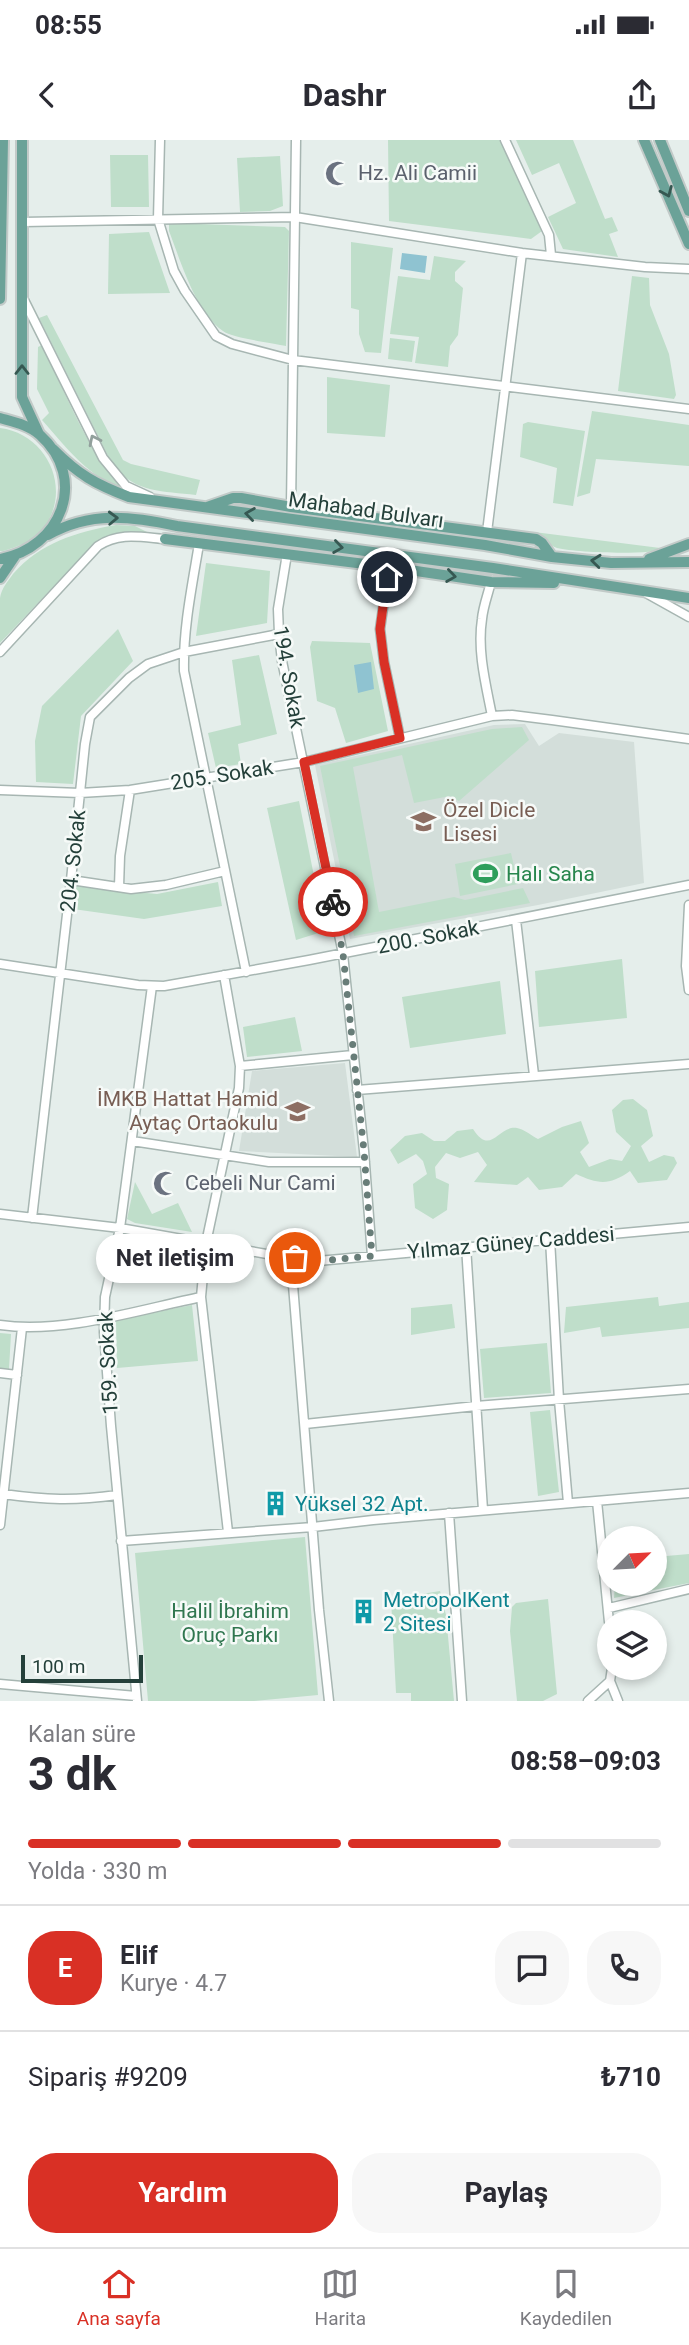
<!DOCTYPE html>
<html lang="tr">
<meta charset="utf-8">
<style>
:root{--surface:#fff;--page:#f7f7f7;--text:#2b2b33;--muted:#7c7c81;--line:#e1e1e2;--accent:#d93025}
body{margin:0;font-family:Roboto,sans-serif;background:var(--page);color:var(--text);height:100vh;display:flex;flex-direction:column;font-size:26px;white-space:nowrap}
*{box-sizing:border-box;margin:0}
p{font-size:23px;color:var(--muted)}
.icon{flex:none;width:38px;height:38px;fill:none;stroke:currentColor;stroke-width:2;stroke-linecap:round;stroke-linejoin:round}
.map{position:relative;height:1561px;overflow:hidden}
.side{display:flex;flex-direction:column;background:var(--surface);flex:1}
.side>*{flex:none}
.needle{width:46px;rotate:66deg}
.fabs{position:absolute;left:597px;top:1386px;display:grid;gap:14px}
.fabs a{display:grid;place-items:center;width:70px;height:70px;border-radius:50%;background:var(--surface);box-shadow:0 4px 10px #0003;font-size:35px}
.scale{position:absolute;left:21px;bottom:18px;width:122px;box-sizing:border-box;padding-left:7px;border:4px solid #24403a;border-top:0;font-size:19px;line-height:24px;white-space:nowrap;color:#24403a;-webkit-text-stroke:5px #f6faf8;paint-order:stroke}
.pin{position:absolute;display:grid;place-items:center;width:60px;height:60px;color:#fff;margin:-30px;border:4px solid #fff;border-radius:50%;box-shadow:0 2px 7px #0007}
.courier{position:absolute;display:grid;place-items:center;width:70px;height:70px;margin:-35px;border:5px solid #d93025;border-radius:50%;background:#fff;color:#222;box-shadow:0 2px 9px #0007}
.bubble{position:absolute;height:49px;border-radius:24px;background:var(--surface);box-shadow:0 4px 10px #0003;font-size:23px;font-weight:700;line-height:49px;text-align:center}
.head em{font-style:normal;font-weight:700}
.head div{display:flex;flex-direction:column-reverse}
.head{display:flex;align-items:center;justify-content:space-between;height:119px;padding:0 28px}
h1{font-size:46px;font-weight:700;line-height:52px}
.bar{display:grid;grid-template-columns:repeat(4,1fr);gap:10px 7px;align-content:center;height:84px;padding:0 28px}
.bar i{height:9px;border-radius:5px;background:var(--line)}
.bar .current{background:var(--accent)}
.bar p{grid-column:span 4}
.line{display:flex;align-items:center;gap:18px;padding:0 28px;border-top:2px solid var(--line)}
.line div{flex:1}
.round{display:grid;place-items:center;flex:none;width:74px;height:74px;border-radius:28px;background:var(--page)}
.button{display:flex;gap:14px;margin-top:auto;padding:14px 28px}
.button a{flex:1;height:80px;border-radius:28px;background:var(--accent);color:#fff;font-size:28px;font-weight:700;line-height:80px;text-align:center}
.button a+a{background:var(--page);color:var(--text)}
.status{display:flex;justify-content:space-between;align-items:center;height:49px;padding:0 35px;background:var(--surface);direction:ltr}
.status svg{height:19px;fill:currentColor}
header{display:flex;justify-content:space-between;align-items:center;height:91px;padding:0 28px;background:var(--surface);font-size:32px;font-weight:700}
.menu{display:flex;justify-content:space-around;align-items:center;height:98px;border-top:2px solid var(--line);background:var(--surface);font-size:19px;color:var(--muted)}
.menu a{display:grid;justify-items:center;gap:4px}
.menu .current{color:var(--accent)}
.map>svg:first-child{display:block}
</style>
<div class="status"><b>08:55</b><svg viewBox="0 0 49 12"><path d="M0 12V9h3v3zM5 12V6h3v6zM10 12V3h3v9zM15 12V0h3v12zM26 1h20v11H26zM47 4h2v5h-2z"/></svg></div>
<header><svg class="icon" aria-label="back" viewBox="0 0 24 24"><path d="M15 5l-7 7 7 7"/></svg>Dashr<svg class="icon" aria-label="share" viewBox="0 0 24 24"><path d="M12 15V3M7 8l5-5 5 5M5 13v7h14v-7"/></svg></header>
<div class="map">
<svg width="689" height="1561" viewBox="0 0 689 1561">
<rect width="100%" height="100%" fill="#e5eeeb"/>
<path fill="#d3deda" d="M525,584L539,606L559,593L634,602L644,743L538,765L350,799L315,625L494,585Z
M345,923L357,1017L239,1011L252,931Z"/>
<path fill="#bfdeca" d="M388,0H500L542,91L531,99L389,81Z
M516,0H573L605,79L612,77L618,91L609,94L618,117L563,109L548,77L576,63L559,23L532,35Z
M110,15H148L149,67H111Z
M280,16L283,66L270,71L240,72L237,18Z
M169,83L285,87L289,91L286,206C273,203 232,198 223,191C195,171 181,122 169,91Z
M149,92L170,153L108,154L109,94Z
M351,102L393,108L381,213L365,212L359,194V170L351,168Z
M434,116L466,121L455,132V141L463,148L458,195L450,206L448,227L415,223L419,197L390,194L398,136L430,140Z
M632,136L649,138L650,165L669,214L676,255L674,259L618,251Z
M47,175L123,320L131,324L200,340L196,355C163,351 136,353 113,326L39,178Z
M390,198L415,201L412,222L388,219Z
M42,205C66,253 88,314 126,352C85,333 71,313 42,280L49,273L37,249L38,207Z
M327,237L390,245L385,297L327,293Z
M592,271L689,285V326L596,319L590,353L577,357Z
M528,282L585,291L573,366L553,363L557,328L520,317L523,284Z
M0,288C49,294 74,353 41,391C31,402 17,407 3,411H0Z
M116,385L135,386L147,392C127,392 112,390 95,403L0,503C0,488 0,472 0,458C1,449 8,441 13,434C40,403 76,392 116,385Z
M534,392L668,409C647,415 579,413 557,408C549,405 541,398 534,392Z
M206,423L270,431L267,483L196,496Z
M118,489L133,521L81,576L73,644L36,642L35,601L42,566Z
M312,501L370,503L388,591L346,603L335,568L317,561L310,507Z
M259,515L277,594L238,604L241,624L216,628L208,593L241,585L232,520Z
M522,587L529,600L459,661L450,656L414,663L402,615L353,627L379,772L454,757L465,760L523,748L530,763L354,796L320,626L492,589Z
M299,661L325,791L296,800L267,668Z
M511,713L518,744L460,756L455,724Z
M218,742L222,766L144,779L73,769L76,746L157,754Z
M622,819L627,878L539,887L535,831Z
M500,841L506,894L410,908L402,857Z
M295,877L302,911L247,917L243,887Z
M633,959L647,970L653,996L641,1006L649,1022L664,1015L674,1017L677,1023L667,1040L638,1043L630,1031C609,1046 598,1044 576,1034L562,1047L539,1050L528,1037L517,1045L474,1042L487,1025L478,1012L460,1018L446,1013L435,1027L436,1038L449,1044L447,1070L433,1079L415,1068L413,1044L427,1034L423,1021L416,1014L398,1024L390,1010L405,996L422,993L434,1001H445L457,991L473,989C491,1017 498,985 517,988C524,989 532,996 538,999L562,987L581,981L589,1003L580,1012L589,1027L610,1019L622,1021L631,1006L616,992L612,970L623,960Z
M135,1042L152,1074L178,1063L192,1092L135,1083L127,1079Z
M658,1157L659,1166L689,1162V1188L602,1197L600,1187L564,1193L566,1167Z
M452,1164L455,1188L411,1195V1168Z
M192,1165L198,1221L117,1228L116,1180Z
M0,1193L11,1194L9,1229L0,1228Z
M547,1203L551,1253L484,1258L480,1209Z
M550,1270L559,1352L538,1356L530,1272Z
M305,1397L318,1555L254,1561H148L135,1413Z
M689,1414V1443L614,1458L615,1444H654L655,1417Z
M440,1451L446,1475L454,1561H411V1553H396L391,1459Z
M548,1459L557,1554L543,1561H517L510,1491L512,1467L516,1463Z"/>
<path fill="#8fc3d1" d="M402,113L427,116L425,133L400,129Z
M371,522L374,549L358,553L354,525Z"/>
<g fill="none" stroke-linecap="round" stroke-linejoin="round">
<defs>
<path id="minor" d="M160,0L158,79L174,131L185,151L216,196L232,204L293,220L689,269
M505,0L549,95L551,115
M23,82L295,77L522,113L645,127L689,129
M23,158L103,318L126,346L150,357
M291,367L296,0
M487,392L522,113
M199,404C192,446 183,489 184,531L246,832
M287,414L278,469L279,494L282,521L343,814L364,1011L372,1116
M389,427L380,489L384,522L400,598
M491,442C488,454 483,467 482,479C477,511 486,545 492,576
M646,453L689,477
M0,512L98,406C119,392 140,397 165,399
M0,650L80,653L130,650L304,622L492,576L512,575L552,580L689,599
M71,740L131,749L166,745L225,731
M119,747L120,716L130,650
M689,765L686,826L689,850
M516,780L534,935
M0,824L138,845L164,846L309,820L689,745
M224,835L240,926L239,948L206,1103L201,1157L228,1392
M240,926L353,915
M357,950L689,924
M132,1001L269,1022H365
M0,1074L120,1088L289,1118L318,1121L689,1087
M32,1078L71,740L85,604L90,577L129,538L148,524L184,512L279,494
M550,1099L559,1260L568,1363
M466,1106L483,1370
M295,1118L293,1145L319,1470L329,1561
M0,1185C64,1194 138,1170 201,1157
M0,1233L17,1235
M305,1284L476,1266L689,1249
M3,1354C46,1360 74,1361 117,1355
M597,1361L609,1482
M449,1373L462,1561
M0,1385L22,1188
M121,1401L313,1387L373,1380L689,1353
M609,1468L689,1449
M610,1541L618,1561
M0,1544L136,1556
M137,1561L111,1286L104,1192L105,1157L120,1088L152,846
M588,1561L610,1541L612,1528"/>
<path id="major" d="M22,0V257L39,294
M644,0L689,104
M660,0L689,71
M0,159L3,0
M0,278C14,282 29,285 40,295C89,339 61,408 0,419
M53,309C79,335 95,344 129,357L485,405L552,417L611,423L689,422
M207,367L233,358H241L291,367L536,399L542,403L552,417
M48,395C90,371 131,376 177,386L493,428L689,458
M165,399L389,427L491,442L554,443
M649,419L689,404
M0,438L15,416"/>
</defs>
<use href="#minor" stroke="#a7b6b2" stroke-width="11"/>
<use href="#major" stroke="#c2cac8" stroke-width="14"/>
<use href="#minor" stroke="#fff" stroke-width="8"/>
<use href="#major" stroke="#6ba298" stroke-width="10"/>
</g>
<defs><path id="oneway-chevron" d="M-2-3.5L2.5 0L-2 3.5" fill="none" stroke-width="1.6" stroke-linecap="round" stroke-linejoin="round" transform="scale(1.75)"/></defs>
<g stroke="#365852">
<use href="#oneway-chevron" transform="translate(667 52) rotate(67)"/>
<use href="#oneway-chevron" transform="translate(22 230) rotate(-90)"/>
<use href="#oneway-chevron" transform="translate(250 374) rotate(-172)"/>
<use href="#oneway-chevron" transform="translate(113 378) rotate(-2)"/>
<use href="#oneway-chevron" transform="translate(338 407) rotate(8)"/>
<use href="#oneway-chevron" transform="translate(596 421) rotate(-174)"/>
<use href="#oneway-chevron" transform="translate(451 436) rotate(8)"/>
</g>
<use stroke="#92a09c" href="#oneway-chevron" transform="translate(94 300) rotate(-116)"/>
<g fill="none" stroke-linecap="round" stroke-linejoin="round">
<path stroke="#687d78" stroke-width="7" stroke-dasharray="0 12.6" d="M295,1118L318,1121L372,1116L364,1011L343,814L333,762"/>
<path stroke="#d93025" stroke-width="9" d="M333,762L304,622L400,598L384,522L380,489L387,437"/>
</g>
<defs>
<symbol id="mosque-bare" viewBox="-9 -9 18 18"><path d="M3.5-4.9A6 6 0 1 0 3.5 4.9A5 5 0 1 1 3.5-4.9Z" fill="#6b7280" stroke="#f6faf8" stroke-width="2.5" paint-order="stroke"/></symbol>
<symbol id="school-bare" viewBox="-9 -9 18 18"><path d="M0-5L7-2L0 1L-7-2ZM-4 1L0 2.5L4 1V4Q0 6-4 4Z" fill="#8d6e63" stroke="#f6faf8" stroke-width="2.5" paint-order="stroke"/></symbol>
<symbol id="stadium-bare" viewBox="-9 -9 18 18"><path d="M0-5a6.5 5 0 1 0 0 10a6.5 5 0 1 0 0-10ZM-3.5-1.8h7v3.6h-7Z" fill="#2e9e5b" stroke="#f6faf8" stroke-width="2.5" paint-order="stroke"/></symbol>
<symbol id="building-bare" viewBox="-9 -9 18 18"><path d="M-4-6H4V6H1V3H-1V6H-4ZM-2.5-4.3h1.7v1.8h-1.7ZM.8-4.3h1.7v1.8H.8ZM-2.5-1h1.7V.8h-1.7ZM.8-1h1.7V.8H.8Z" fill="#0f9aa8" stroke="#f6faf8" stroke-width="2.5" paint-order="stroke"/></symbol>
</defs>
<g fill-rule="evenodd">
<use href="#mosque-bare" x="320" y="16" width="35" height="35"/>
<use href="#school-bare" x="406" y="664" width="35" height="35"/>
<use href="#stadium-bare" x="468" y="716" width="35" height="35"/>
<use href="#school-bare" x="280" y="954" width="35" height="35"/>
<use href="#mosque-bare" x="148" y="1026" width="35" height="35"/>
<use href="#building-bare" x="258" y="1346" width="35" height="35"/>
<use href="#building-bare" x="346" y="1454" width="35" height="35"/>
</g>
<g text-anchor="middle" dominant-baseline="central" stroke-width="5" stroke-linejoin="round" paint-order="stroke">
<g font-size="21" fill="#5b616d" stroke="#f6faf8" text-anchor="start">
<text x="358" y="33">Hz. Ali Camii</text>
<text x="185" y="1043">Cebeli Nur Cami</text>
</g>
<g font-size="21" fill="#24403a" stroke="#f6faf8">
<text transform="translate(366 370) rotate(8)">Mahabad Bulvarı</text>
<text transform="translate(289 537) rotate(80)">194. Sokak</text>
<text transform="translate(222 635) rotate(-9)">205. Sokak</text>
<text transform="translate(73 721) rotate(-84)">204. Sokak</text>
<text transform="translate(428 797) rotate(-11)">200. Sokak</text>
<text transform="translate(511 1103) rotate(-5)">Yılmaz Güney Caddesi</text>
<text transform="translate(108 1223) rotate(-93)">159. Sokak</text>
</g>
<g font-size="21" fill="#785e54" stroke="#f6faf8" text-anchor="start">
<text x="443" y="670">Özel Dicle<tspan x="443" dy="24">Lisesi</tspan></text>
<text x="278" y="959" text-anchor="end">İMKB Hattat Hamid<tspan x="278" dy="24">Aytaç Ortaokulu</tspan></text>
</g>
<g font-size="21" fill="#27864d" stroke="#f6faf8" text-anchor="start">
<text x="506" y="734">Halı Saha</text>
</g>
<g font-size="21" fill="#0d838f" stroke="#f6faf8" text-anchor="start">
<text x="295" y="1364">Yüksel 32 Apt.</text>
<text x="383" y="1460">MetropolKent<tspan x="383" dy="24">2 Sitesi</tspan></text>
</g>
<g font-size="21" fill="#2f764f" stroke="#f6faf8">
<text x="230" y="1471">Halil İbrahim<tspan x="230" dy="24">Oruç Parkı</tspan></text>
</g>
</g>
</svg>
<div class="fabs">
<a><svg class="needle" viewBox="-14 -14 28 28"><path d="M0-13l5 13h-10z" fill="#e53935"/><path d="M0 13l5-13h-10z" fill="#7c7c81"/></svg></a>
<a><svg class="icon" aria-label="layers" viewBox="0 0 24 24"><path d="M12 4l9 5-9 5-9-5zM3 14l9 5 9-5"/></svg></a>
</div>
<div class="scale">100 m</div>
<div class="pin" style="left:295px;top:1118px;background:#ea580c"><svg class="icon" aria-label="bag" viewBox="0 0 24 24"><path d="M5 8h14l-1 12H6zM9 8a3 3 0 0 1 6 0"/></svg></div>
<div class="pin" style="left:387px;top:437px;background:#1f2937"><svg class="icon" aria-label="home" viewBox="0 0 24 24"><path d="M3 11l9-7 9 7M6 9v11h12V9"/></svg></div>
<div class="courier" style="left:333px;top:762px"><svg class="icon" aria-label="bike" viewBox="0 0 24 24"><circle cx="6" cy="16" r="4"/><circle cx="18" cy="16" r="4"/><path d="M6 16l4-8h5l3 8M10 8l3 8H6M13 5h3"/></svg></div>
<div class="bubble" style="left:96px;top:1094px;width:158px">Net iletişim</div>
</div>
<section class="side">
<div class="head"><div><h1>3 dk</h1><p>Kalan süre</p></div><em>08:58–09:03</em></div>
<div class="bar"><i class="current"></i><i class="current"></i><i class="current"></i><i></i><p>Yolda · 330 m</p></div>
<div class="line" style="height:126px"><b class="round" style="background:var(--accent);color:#fff">E</b><div><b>Elif</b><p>Kurye · 4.7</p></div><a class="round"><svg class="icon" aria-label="chat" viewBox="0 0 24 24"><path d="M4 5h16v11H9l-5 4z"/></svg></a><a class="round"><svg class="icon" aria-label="phone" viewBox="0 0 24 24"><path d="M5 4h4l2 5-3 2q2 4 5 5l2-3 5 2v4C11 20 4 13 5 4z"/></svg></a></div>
<div class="line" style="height:91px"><div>Sipariş #9209</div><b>₺710</b></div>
<div class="button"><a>Yardım</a><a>Paylaş</a></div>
</section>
<nav class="menu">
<a class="current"><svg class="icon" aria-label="home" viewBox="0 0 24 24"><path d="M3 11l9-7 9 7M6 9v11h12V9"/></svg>Ana sayfa</a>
<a><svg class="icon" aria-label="map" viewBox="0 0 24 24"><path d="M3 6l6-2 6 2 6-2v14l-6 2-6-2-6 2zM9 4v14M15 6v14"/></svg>Harita</a>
<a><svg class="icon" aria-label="saved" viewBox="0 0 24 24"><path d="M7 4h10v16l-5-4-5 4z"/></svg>Kaydedilen</a>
</nav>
